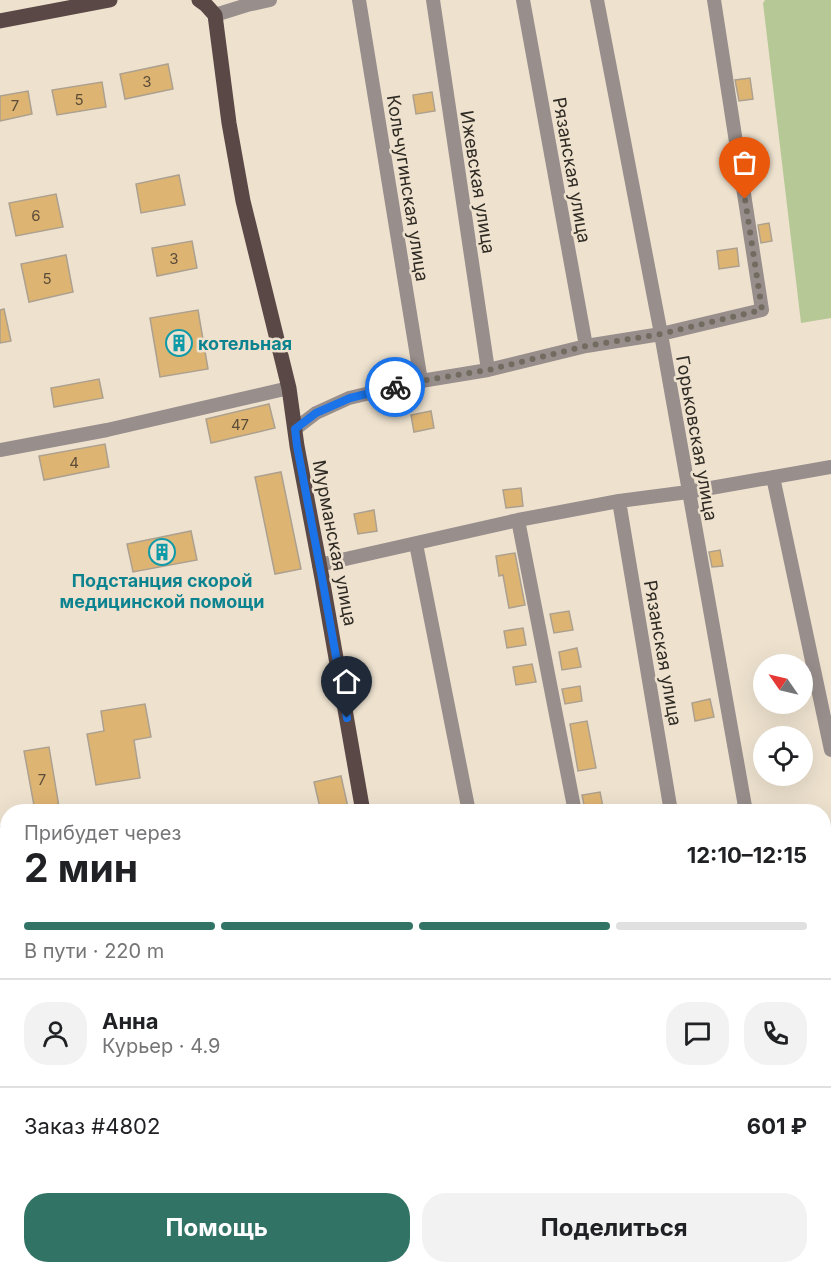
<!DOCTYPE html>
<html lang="ru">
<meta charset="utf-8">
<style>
:root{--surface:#fff;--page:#f2f2f2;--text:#202124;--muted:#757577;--line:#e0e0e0;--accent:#317466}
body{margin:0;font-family:Inter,sans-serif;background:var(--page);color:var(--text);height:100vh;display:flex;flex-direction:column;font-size:22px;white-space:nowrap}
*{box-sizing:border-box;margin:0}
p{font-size:20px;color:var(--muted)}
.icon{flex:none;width:33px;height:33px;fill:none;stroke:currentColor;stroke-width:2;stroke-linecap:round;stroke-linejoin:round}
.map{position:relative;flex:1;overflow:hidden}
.side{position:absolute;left:0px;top:804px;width:831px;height:470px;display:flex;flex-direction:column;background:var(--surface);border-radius:24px 24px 0 0;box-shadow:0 6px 24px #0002}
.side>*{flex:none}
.needle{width:39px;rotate:304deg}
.controls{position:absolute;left:753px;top:654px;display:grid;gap:12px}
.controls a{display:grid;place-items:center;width:60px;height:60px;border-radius:50%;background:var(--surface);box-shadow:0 6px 24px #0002;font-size:30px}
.pin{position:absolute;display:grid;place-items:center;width:51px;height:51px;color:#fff;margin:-62px -26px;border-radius:50% 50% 50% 0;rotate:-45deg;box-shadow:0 0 6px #0007}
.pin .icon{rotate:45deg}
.courier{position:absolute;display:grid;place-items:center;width:60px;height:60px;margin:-30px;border:4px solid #1a73e8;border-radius:50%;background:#fff;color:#222;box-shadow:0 2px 8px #0007}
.headline em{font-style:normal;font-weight:700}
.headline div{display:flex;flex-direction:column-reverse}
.headline{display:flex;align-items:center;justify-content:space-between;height:102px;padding:0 24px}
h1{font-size:39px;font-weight:700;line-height:45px}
.bar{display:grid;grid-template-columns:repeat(4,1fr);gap:9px 6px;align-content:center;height:72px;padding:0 24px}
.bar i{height:8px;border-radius:4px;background:var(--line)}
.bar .on{background:var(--accent)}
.bar p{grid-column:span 4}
.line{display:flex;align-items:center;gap:15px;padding:0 24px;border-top:2px solid var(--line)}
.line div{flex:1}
.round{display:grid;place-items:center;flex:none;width:63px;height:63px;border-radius:24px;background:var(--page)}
.button{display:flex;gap:12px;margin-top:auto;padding:12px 24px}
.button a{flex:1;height:69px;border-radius:24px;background:var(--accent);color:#fff;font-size:24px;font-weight:700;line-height:69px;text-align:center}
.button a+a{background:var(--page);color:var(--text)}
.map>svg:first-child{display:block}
</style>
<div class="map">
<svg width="831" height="1273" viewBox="0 0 831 1273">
<rect width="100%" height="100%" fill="#eee2cf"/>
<path fill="#b7c897" d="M765,0H831V318L801,323L763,3Z
M0,904L8,908L7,1065L0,1060Z"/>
<path fill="#deb473" stroke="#aca08f" stroke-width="1.5" d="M168,64L173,89L125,99L120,74Z
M750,78L753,99L739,101L735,80Z
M102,82L106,107L57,115L52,90Z
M28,91L32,114L0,121V96Z
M432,92L435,111L416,114L413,95Z
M759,150L762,167L749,169L747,152Z
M179,175L185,205L141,213L136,184Z
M56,194L63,227L16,236L9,203Z
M769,223L772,241L761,243L758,225Z
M192,241L197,268L157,276L152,248Z
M737,248L739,266L719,269L717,251Z
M66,255L73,292L29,302L21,264Z
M4,309L11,341L0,343V310Z
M198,310L208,369L160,377L150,318Z
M99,379L103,398L54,407L51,388Z
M269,404L275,428L211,443L206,419Z
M431,411L434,428L414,432L411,415Z
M105,444L109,467L44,480L39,456Z
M281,472L301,569L275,574L255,477Z
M521,488L523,506L506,508L503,490Z
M374,510L377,531L358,534L354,514Z
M191,531L197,560L133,572L127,544Z
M720,550L723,566L712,567L709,552Z
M515,553L525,605L509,608L503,575L499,576L496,556Z
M569,611L573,630L554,633L550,614Z
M523,628L526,645L507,648L504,631Z
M577,648L581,667L562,670L559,652Z
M532,664L536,682L516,685L513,667Z
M580,686L582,701L565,704L562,689Z
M710,699L714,717L695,721L692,703Z
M145,704L151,737L134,740L140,778L96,785L87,734L104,731L101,711Z
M587,721L596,768L578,771L570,724Z
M49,747L59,807L35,811L24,751Z
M341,776L349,812H321L314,782Z
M600,792L603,807L585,810L582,795Z"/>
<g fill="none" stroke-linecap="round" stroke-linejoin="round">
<path stroke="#988e8c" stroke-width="14" d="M359,0L421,381
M433,0L488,370
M523,0L586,346
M597,0L661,334L746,812
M215,15L247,5L270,0
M295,429L316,413L349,398L421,381L488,370L586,346L661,334L762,310L714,0
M0,450L107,430L289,388
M773,477L831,750
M619,501L671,812
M518,520L575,812
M416,544L469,812
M319,565L518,520L619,501L688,492L831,467
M0,833H8
M824,872L831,877
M824,1005L831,1011
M824,1089L831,1094
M824,1194L831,1199
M753,1266L764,1273"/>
<path stroke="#5a4847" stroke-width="15" d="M199,0L206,5L215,15L229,123L243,201L289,388L297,446L322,578L363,812
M0,21L110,0
M263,1273L268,1266"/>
<path stroke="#575148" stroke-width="1.5" d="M741,1266L751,1273"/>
</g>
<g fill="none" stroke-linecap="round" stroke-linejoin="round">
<path stroke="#726b60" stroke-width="6" stroke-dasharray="0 10.8" d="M395,387L421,381L488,370L586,346L661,334L762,310L745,199"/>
<path stroke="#1a73e8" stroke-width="8" d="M347,718L322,578L297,446L295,429L316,413L350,398L395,387"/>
</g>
<defs>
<symbol id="building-ring" viewBox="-11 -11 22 22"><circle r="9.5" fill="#eee2cf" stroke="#0f9aa8" stroke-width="1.5"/><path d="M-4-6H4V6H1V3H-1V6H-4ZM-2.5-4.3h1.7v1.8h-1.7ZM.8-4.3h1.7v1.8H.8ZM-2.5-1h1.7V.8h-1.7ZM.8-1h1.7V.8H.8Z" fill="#0f9aa8"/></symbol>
</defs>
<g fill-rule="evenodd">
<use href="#building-ring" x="164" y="328" width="30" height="30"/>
<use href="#building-ring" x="147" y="537" width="30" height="30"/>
</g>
<g text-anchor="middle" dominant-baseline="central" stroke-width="5" stroke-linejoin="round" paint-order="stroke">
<g font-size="15" fill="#5b4d38">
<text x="147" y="81">3</text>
<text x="79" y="99">5</text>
<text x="15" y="105">7</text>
<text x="36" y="215">6</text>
<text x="174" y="258">3</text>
<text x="47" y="278">5</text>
<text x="240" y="424">47</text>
<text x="74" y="462">4</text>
<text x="42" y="779">7</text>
</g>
<g font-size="18" fill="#2f2b24" stroke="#eee2cf">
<text transform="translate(572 170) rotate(80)">Рязанская улица</text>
<text transform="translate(478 182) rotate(81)">Ижевская улица</text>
<text transform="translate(408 188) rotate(81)">Кольчугинская улица</text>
<text transform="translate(697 438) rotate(80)">Горьковская улица</text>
<text transform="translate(335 543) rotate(79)">Мурманская улица</text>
<text transform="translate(663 653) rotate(80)">Рязанская улица</text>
</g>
<g font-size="18" font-weight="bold" fill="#0d838f" stroke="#eee2cf" text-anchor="start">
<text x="198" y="343">котельная</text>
<text x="162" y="580" text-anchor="middle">Подстанция скорой<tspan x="162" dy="21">медицинской помощи</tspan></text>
</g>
</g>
</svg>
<div class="controls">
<a><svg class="needle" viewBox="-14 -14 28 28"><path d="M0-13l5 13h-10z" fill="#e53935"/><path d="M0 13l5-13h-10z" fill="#757577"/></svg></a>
<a><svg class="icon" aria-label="locate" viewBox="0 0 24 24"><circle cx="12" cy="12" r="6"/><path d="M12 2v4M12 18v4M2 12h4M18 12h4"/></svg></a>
</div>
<div class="pin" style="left:745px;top:199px;background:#ea580c"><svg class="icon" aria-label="bag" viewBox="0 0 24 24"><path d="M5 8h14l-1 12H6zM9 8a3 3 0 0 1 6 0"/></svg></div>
<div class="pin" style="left:347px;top:718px;background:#1f2937"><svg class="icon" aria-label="home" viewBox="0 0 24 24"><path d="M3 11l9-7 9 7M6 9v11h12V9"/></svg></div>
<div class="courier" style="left:395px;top:387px"><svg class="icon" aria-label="bike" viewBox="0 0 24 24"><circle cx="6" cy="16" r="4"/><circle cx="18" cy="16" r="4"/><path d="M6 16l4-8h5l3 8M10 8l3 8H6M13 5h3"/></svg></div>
<section class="side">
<div class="headline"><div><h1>2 мин</h1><p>Прибудет через</p></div><em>12:10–12:15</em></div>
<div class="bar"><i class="on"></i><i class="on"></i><i class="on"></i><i></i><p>В пути · 220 m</p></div>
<div class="line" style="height:108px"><a class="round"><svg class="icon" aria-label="person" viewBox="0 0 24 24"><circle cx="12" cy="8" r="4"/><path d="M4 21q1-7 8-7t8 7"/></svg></a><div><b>Анна</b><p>Курьер · 4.9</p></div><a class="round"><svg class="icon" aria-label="chat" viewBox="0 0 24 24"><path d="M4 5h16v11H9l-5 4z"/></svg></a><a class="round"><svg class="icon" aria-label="phone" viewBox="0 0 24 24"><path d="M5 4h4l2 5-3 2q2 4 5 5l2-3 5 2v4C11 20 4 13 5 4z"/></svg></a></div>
<div class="line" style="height:78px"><div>Заказ #4802</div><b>601 ₽</b></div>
<div class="button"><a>Помощь</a><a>Поделиться</a></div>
</section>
</div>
